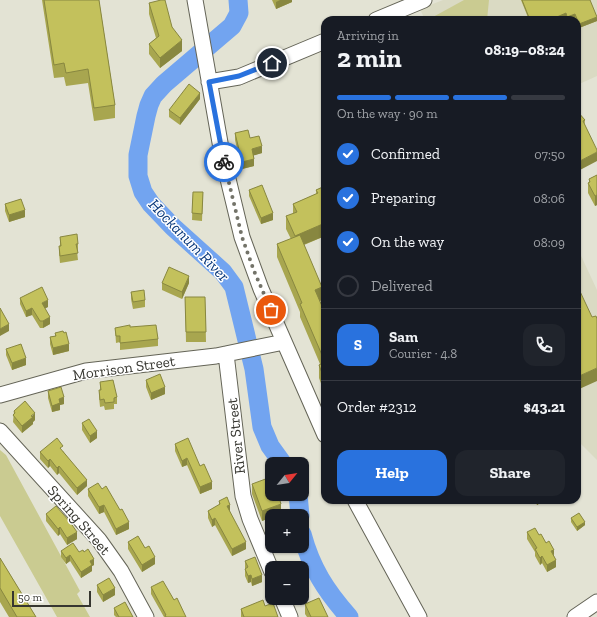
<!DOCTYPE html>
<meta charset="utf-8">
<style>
:root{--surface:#171b24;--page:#20242c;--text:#f1f3f6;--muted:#9ea1a6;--line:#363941;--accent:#2972de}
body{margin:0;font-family:"Zilla Slab",serif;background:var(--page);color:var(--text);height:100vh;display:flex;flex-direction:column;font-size:15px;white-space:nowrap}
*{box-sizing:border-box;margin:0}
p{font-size:13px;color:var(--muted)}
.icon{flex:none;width:22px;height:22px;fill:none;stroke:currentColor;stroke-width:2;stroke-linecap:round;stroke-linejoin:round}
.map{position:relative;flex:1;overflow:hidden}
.side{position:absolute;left:321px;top:16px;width:260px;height:488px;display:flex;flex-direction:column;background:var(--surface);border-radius:12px;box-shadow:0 1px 3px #0004}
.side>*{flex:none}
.needle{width:26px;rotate:60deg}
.buttons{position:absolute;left:265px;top:457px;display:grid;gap:8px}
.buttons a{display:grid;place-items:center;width:44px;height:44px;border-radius:8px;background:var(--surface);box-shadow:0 1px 3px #0004;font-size:20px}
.scale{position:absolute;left:12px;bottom:10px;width:79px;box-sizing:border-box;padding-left:4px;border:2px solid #363630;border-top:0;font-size:11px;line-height:14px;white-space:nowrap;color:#363630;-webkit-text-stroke:3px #fff;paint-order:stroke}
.pin{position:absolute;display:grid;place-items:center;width:34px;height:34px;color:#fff;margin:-17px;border:2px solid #fff;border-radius:50%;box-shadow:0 1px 4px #0007}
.courier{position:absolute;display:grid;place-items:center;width:40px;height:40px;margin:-20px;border:3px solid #2972de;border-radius:50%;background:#fff;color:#222;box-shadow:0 1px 5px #0007}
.summary em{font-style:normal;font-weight:700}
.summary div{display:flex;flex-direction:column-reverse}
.summary{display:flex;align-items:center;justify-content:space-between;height:68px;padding:0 16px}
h1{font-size:26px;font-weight:700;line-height:30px}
.bar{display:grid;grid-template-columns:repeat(4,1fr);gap:6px 4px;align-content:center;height:48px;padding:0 16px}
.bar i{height:5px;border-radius:3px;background:var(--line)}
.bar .active{background:var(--accent)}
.bar p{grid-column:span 4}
.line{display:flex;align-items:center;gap:10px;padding:0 16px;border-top:1px solid var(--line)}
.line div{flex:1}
.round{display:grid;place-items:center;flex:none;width:42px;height:42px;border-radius:12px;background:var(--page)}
ol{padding:0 16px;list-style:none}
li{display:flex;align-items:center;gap:12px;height:44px}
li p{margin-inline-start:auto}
li .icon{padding:4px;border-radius:50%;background:var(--accent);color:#fff;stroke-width:4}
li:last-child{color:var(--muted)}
li i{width:22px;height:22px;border:2px solid var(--line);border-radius:50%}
.cta{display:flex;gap:8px;margin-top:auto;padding:8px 16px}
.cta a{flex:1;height:46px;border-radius:12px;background:var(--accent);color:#fff;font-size:16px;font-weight:700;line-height:46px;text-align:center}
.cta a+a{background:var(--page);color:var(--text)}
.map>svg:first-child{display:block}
</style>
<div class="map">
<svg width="597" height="617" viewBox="0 0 597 617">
<rect width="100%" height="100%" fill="#e3e3d4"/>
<path fill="#dadac3" d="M443,0H597V76L577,85V20H425L420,9Z
M577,247L597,290V460L577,440Z"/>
<path fill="#cacb91" d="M464,0H489L487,20H434L433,17Z
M0,450L6,455L80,591L77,594L90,617H57L0,516Z"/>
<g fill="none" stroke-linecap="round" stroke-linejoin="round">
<path stroke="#72a4f0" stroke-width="19" d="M238,0L239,13L232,26L164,84L153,96L149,105L146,116L138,155V176L143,192L151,204L173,227L223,272L234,287L254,369L262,427L270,446L283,464
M298,494L300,516
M302,534C311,568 326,591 349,617"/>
<defs>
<path id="minor" d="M195,0L222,154L242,237L261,289L325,435
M376,20L424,0
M209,82L239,77L325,41
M226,354L243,496L250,519L272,572
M0,395L86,371L216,356L284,342
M0,431L99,540L121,571L146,617
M355,500L419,617
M282,598L290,617
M575,617L597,602"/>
</defs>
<use href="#minor" stroke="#646457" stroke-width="17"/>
<use href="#minor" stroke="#fff" stroke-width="15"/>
</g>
<path fill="#a8a64f" d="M42,0H99L115,105V118L94,121L88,83L66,86L64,77L54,78Z
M272,0H292V2L276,9Z
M521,0H590L597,21L579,28L577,23V20H576L575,18L570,20H567L566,17L559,20H529Z
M149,3L172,27L182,51L160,68L149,54V44L156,38L149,14Z
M200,99L180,125L169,117V110Z
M577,111L585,120L580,170L578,167Z
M235,133L250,138L262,153L254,155V166L242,169L235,140Z
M597,175V205L595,206L588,193V183L589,182V179Z
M325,186V236L304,245L322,300L320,301L325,313V384L322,386L319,378V365L320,364L300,317V312L277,257V244L291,239L286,229V216L293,214V204L316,194V190Z
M249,190L273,220L261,224L249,196Z
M193,192H203L202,221L192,220Z
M5,204L25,217L9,222L5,211Z
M60,237L78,244V250L77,251L78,260L60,263L59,253V246H60Z
M162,283H189L182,299L162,290Z
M131,292L145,300V307L133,309L131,299Z
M185,297H205L206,342H186Z
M20,298L48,307L45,308L50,324L43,328H40L32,315L26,317L20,304Z
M130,327L158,339V346L120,350V342L116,343L115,328Z
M55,333L69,351L53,355L50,344V337L55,336Z
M6,349L26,365L12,370L6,355Z
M146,380L165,394L151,400L146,387Z
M100,382L117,397V404H114V409L105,410L104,406L100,407L99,397V390H100Z
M48,391L64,404L60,405V410L52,412L48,398Z
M325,391V410L323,405V392Z
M14,411L35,420L33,422V424L22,433L13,422Z
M82,423L97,438L90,443L82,430Z
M175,444L200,466L212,489L200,494L187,465L182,467L175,451Z
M63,451L87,486L77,495L59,473L57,475L50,466L48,468L40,459V452Z
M252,484L281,514L275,516H272V517L262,521L252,494Z
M88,489L129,529L116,535L104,512L99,514L88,496Z
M534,500H545L537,505Z
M219,501L230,512L246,549L232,556L215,525L212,527L208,518V511L219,505Z
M46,514L77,539L67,545L60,534L58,536L46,521Z
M571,518L585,525L577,531L571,522Z
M527,532L539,535L554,556L556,567L547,572L542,563L540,565L535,556V552L527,539Z
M128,542L145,548L155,564L142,572L128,549Z
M61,551L79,552H84L94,565L92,566V571L81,578L70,561L66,564L61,557Z
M0,558L36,617H9L0,602Z
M245,561L262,582L252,586L251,582L248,583L245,576Z
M97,585L115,595L103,602L97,592Z
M151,587L174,600L186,617H164L151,594Z
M305,604L328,617H307L305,614Z
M265,606L278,617H241V609Z
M114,608L133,617H116L114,615Z"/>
<path fill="#888740" d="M280,0H292V2L276,9V2Z
M566,13V17L559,20H550Z
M575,14V18L570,20H567V17Z
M597,17V21L579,28V24Z
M182,40V51L160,68V58Z
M200,93V99L180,125V118Z
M262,146V153L252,156V149Z
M597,152V161L580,170V161Z
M577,158H578V167H577Z
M254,159V166L242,169V162Z
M597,195V205L595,206V196Z
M25,210V217L9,222V215Z
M273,213V220L261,224V218Z
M325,223V236L295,248V236Z
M189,276V283L182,299V292Z
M322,287V300L315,303V290Z
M48,300V307L42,310V303Z
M32,308V315L26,317V311Z
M50,317V324L43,328V321Z
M9,324V331L0,336V329Z
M69,344V351L53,355V348Z
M26,358V365L12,370V363Z
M597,368V381L577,390V377Z
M325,372V384L322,386V373Z
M165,387V394L151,400V393Z
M64,397V404L60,405V410L52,412V406L59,399Z
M35,413V420L33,422V424L22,433V426Z
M97,431V438L90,443V436Z
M187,458V465L182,467V461Z
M50,459V466L48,468V461Z
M59,466V473L57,475V468Z
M87,480V486L77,495V488Z
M212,482V489L200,494V487Z
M537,500H545L537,505Z
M281,504V514L275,516H272V517L262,521V511Z
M104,505V512L99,514V507Z
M230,505V512L227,513V506Z
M215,518V525L212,527V520Z
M129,522V529L116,535V529Z
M585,522V525L577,531V527Z
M60,527V534L58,536V529Z
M77,532V539L67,545V538Z
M246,542V549L232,556V549Z
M554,550V556L551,551Z
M70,555V561L66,564V558Z
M542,556V563L540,565V558Z
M155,557V564L142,572V565Z
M94,559V565L92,566V571L81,578V572L90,561Z
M556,560V567L547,572V565Z
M251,575V582L248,583V576Z
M262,575V582L252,586V579Z
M115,588V595L103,602V595Z"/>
<path fill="#c3c15c" stroke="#888740" d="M44,0H99L115,105L94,108L88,69L66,73L64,63L54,65Z
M161,0H165L172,27L182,40L160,58L149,44L159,36L149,3Z
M522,0H590L597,17L579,24L575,14L567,17L566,13L550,20H530Z
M189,84L200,93L180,118L169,110Z
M577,111L585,120L583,121L597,150V152L580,161L578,158H577Z
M248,130L250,138L259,136L262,146L252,149L254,159L242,162L235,133Z
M597,175V195L595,196L588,183L590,182L589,179Z
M262,185L273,213L261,218L249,190Z
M325,186V223L295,236L286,216L297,212L293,204L318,193L316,190Z
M193,192H203L202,214L192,213Z
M21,199L25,210L9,215L5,204Z
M77,234L78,244H76L78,253L60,256L59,246H61L60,237Z
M300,235L322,287L315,290L325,313V362L300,304L302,303L277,244Z
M169,267L189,276L182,292L162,283Z
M577,285L592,317L596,316L597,319V368L577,377Z
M42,287L48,300L42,303L50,317L43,321H40L32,308L26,311L20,298Z
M144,290L145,300L133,302L131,292Z
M185,297H205L206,332H186Z
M0,308L9,324L0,329Z
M130,325V327L156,325L158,339L120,343V336H116L115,328Z
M63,331L64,333L66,332L69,344L53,348L50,337L56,336L55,333Z
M21,344L26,358L12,363L6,349Z
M325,362V372L322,373L319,365Z
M160,374L165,387L151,393L146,380Z
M113,380L117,397L114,398V402L105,403L104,399L100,400L99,390H101L100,382Z
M61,387L64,397L59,399L60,403L52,406L48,391Z
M325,391V397L323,392Z
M25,401L35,413L31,416L33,417L22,426L13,415L15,413L14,411Z
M89,419L97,431L90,436L82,423Z
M57,438L63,446L60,448L87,480L77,488L59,466L57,468L50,459L48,461L40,452Z
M188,438L200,466L204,464L212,482L200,487L187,458L182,461L175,444Z
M271,477L272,479V494H278L281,504L262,511L252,484Z
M98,483L102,489L106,486L120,510L122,509L129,522L116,529L104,505L99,507L88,489Z
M227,497L230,505L227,506L246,542L232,549L215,518L212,520L208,511L220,504L219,501Z
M56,506L70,522L77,532L67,538L60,527L58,529L46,514Z
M579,513L585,522L577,527L571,518Z
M535,528L539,535L541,534L546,543L549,541L554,550L551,551L556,560L547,565L542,556L540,558L535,549L537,548L527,532Z
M138,536L145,548L149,546L155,557L142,565L128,542Z
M73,543L79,552L83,550L84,552L88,549L94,559L90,561L92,565L81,572L70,555L66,558L61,551Z
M255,557L262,575L252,579L251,575L248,576L245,569L248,567L245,561Z
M0,558L36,617H17L0,588Z
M109,578L115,588L103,595L97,585Z
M163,581L174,600L177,598L186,617H166L165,615H166L151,587Z
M319,598L328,617H311L305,604Z
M263,600L265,606L273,603L278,617H244L241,609Z
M125,602L133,617H119L114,608Z"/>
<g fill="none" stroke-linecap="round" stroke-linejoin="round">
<path stroke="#737369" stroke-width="4" stroke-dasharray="0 7.2" d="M224,162L242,237L254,271L271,310"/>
<path stroke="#2972de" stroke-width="5" d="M224,162L209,82L239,76L272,63"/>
</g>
<g text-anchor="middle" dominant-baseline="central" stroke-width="3" stroke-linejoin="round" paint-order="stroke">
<g font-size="15" fill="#363630" stroke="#fff">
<text transform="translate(124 368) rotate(-8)">Morrison Street</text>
<text transform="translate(236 436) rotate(-96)">River Street</text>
<text transform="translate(79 520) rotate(49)">Spring Street</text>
</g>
<g font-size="16" font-style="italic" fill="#063578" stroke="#fff">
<text transform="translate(189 240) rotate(46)">Hockanum River</text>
</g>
</g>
</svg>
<div class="buttons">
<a><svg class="needle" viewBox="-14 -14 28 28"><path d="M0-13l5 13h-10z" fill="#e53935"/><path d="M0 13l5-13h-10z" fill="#9ea1a6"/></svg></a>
<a>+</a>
<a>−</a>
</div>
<div class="scale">50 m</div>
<div class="pin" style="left:271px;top:310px;background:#ea580c"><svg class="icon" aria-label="bag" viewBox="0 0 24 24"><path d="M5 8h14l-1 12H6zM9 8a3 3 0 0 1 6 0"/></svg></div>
<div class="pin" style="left:272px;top:63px;background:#1f2937"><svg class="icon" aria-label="home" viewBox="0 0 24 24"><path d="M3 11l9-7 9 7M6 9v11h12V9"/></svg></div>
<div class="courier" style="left:224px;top:162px"><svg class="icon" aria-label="bike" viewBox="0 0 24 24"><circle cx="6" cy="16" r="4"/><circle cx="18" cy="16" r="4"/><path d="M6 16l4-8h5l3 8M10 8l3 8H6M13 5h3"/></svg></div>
<section class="side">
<div class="summary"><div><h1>2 min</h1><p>Arriving in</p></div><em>08:19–08:24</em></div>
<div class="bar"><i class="active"></i><i class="active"></i><i class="active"></i><i></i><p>On the way · 90 m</p></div>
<ol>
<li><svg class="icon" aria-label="check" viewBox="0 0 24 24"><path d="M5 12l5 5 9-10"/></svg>Confirmed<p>07:50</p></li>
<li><svg class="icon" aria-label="check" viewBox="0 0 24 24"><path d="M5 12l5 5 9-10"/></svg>Preparing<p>08:06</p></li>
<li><svg class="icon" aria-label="check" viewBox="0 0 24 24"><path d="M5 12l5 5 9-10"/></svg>On the way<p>08:09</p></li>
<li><i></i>Delivered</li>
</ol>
<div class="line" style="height:72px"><b class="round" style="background:var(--accent);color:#fff">S</b><div><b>Sam</b><p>Courier · 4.8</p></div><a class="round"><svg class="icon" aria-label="phone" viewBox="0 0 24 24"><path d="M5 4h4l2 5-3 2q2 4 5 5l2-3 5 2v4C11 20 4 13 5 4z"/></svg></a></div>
<div class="line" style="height:52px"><div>Order #2312</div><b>$43.21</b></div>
<div class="cta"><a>Help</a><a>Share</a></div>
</section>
</div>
